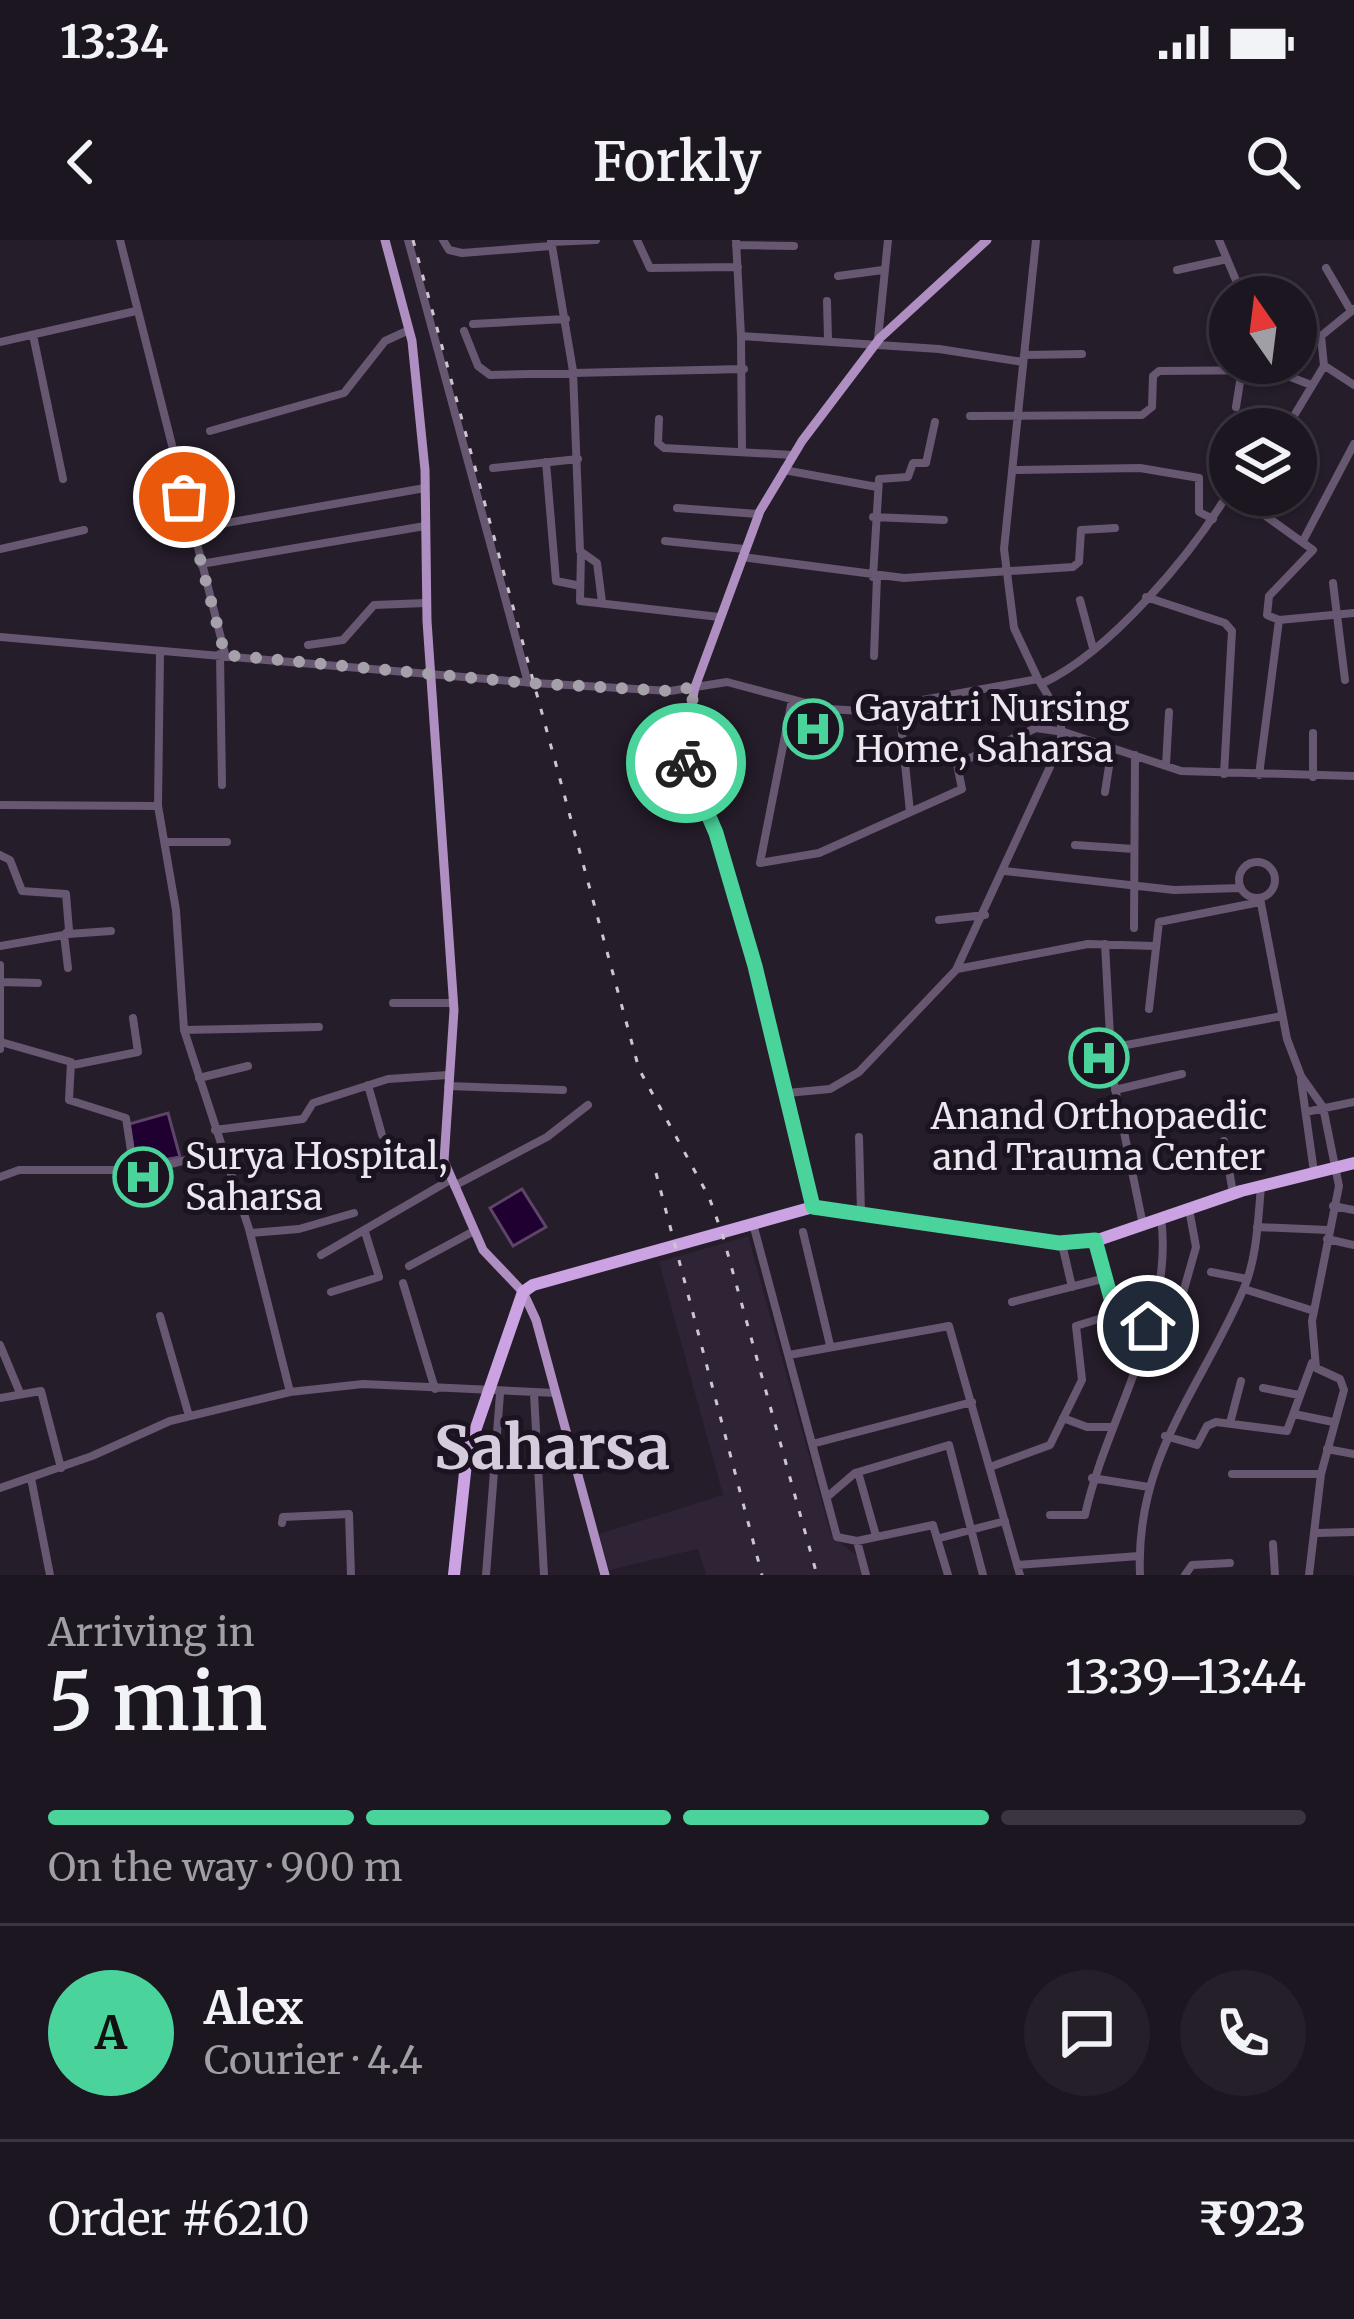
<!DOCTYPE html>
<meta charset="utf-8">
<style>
:root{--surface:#1c1620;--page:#251f29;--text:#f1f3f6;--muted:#a09fa5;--line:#3a353e;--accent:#4ad49c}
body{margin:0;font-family:Merriweather,serif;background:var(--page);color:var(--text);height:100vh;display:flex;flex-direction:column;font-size:45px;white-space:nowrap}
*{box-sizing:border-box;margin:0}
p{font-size:39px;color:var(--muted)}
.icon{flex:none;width:66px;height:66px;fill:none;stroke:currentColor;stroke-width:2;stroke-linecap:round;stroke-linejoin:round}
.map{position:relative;height:1335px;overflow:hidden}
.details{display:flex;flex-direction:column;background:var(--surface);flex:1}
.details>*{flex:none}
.needle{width:78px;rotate:346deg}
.buttons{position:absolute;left:1209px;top:36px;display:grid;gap:24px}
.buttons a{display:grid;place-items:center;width:108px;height:108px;border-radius:50%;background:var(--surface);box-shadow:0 3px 9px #0004,0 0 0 3px var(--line);font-size:60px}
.pin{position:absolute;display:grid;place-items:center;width:102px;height:102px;color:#fff;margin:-51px;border:6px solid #fff;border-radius:50%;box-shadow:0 3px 12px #0007}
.courier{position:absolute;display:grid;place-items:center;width:120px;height:120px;margin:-60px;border:9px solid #4ad49c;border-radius:50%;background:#fff;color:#222;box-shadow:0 3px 15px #0007}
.overview em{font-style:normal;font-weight:600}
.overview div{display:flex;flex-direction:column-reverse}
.overview{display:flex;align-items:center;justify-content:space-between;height:204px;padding:0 48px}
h1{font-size:78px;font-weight:600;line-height:90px}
.bar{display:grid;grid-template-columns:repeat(4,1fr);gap:18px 12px;align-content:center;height:144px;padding:0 48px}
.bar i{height:15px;border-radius:9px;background:var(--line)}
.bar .on{background:var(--accent)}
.bar p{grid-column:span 4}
.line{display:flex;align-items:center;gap:30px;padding:0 48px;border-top:3px solid var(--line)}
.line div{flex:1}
.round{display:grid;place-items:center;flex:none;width:126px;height:126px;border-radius:63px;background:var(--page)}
.status{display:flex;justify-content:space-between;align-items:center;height:84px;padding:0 60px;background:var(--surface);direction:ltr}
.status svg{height:33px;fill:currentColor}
header{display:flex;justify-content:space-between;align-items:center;height:156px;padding:0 48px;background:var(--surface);font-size:54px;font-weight:600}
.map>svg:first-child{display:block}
</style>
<div class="status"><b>13:34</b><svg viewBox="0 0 49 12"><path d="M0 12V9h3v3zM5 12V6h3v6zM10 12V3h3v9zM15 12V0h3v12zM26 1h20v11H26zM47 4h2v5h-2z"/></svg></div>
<header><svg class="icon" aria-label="back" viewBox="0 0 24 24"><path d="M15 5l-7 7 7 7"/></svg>Forkly<svg class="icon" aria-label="search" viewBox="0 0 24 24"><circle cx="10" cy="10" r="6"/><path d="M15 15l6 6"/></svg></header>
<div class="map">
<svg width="1354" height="1335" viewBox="0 0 1354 1335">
<rect width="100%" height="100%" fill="#251d2a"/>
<path fill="#2f2336" d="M748,996L831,1295L858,1317L863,1335H706L698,1309L609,1330L599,1294L723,1255L659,1022Z"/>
<path fill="#200030" stroke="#5d4569" stroke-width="3" d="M168,873L180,917L135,925L129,884Z
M522,949L546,987L513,1006L490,968Z"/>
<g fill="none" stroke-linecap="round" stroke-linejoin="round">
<path stroke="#675771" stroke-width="8" d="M120,0L225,414
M408,0L528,443
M443,0L449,10L462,13L551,6
M551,0L573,131L580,311L597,323L602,362
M637,0L650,28L738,27
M736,0L741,96L939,109L1023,122
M1036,0L1004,309L1014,388L1038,439
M1219,0L1243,57
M551,2L596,0
M736,5L794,6
M1326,28L1351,71
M1177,30L1227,19
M838,36L883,30
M827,61L828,99
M473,84L566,79
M464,91L478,126L490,135L744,129
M33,95L63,239
M741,96L742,212
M878,99L888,0
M0,102L136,71
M1024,115L1082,114
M1325,126L1354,145
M1236,167L1243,123
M970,176L1142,175L1152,167L1153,136L1159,131L1273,130L1311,145
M659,179L658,203L664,208L793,215
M1286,189L1324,126L1321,96L1354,69
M210,191L344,153L385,101L409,90
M546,222L556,341L576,345
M493,228L578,219
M784,230L877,247
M1014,230L1140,228L1199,238V272L1213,279
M677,268L758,274
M1263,274L1313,310L1269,356L1267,375L1279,380L1354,373
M873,277L944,280
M192,289L425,248
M1304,299L1354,204
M665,301L744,309
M0,309L84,290
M581,313L580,361L719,377
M742,317L904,338L1073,327L1079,322L1081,290L1115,288
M201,324L425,286
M873,337L879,239L908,237L913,223H926L935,182
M1333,343L1345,440
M1146,357L1225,383L1232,391L1224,534
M1080,360L1093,408
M0,397L534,443L670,451L727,442L829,469L862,471L1038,439L1061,477V503L956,730L859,832L830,849L787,853
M308,405L343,400L374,365L426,363
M160,414L158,566L176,670L184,790L249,989L290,1152
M220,414L222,545
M874,416L877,337
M1043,443C1110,412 1193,313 1230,250
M792,460L760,623L819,613L962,549L957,524L1036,488L1064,492L1181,531L1354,536
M899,465L910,572
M1313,493V537
M1166,525L1169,472
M1259,535L1279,380
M1105,552L1112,507
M0,565L158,566
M165,602H227
M1075,605L1134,609
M0,615L10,620L22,651L66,654L69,690L64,695L0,706
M1239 640a18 18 0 1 1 36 0a18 18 0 1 1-36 0Z
M1005,631L1174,650L1241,648
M1260,658L1287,799L1301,836L1323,867L1339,946L1312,1081L1316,1128L1340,1139L1344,1150L1321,1234L1309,1335
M939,680L985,675
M1134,688L1135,515
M68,694L111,691
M64,695L68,728
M1105,704L1112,833L1143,985
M0,725V809
M957,729L1088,704L1155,706
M1,742L38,743
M393,763H453
M1149,769L1159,682L1260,662
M184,790L319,787
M1,802L71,822L69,860L126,878L134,931
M1110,808L1282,776
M73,825L138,812L133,778
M199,838L248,826
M1301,840L1314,932
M368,845L382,895
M448,846L563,850
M1115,850L1182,834
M1306,872L1354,862
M215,890L303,879L313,863L388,839L448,835
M859,897L861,973
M1224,901L1233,953
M0,937L19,930H147L222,911
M454,946L547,897L588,865
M1333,966L1354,970
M753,984L837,1297L857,1301L933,1285L948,1335
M1257,987L1328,990
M803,992L830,1105
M251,993L299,989L354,973
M1327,999L1354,1005
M1095,1002L1115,1073
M1062,1004L1072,1047
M321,1015L450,940
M409,1026L474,991
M1211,1032L1247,1039
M403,1043L435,1149
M1244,1049L1314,1071
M331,1052L379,1037L365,992
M1012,1062L1106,1038
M160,1076L189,1176
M0,1105L20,1153
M789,1115L949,1086L1020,1335
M1263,1148L1299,1155
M534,1154L544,1335
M0,1158L41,1151L61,1228
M1294,1174L1333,1182
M1063,1178L1087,1187H1111
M1230,1183L1241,1141
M1165,1196L1197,1205L1207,1186L1216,1182L1287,1191L1312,1123
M812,1204L972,1162
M1327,1209L1354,1214
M990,1227L1050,1205L1082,1140L1076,1086L1183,1053L1196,1007L1189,969
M858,1232L876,1296
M1232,1234H1321
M31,1238L50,1335
M1092,1238L1149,1247
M0,1248L92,1216L170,1181L290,1152L363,1144L556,1153
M827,1257L855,1233L949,1205L983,1335
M1050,1275H1085C1106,1179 1175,1078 1161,978
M282,1283L283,1277L349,1274L351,1335
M1317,1293L1354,1292
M940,1298L1005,1281
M857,1301L866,1335
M1273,1304L1275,1335
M1017,1325L1139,1316
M486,1335L500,1154
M1140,1335C1135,1217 1201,1149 1244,1048C1257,1018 1258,979 1261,947
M1185,1335L1192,1325L1230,1323"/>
<path stroke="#af8ec2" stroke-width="9" d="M385,0L412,101L425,230L427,381L454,770L444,921L483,1010L523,1052L536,1080L605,1335
M813,967L755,726L716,593L682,514L695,447L760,271L802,201L880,98L987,0"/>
<path stroke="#cba3e3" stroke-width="12" d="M454,1335L467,1214L523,1052L533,1045L813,967L1059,1003L1095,1001L1241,951L1354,923"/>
<path stroke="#cdc6d0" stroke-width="3" stroke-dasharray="6 12" stroke-linecap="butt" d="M413,0L639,829L709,957L722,993L817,1335
M656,933L762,1335"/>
</g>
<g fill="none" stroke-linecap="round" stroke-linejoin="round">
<path stroke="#a6a0aa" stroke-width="12" stroke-dasharray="0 21.6" d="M184,257L225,415L528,443L670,451L695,447L682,514L686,523"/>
<path stroke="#4ad49c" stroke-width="15" d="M686,523L716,593L755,726L813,967L1059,1003L1095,1000L1115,1073L1153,1064L1148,1086"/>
</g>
<defs>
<symbol id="hospital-ring" viewBox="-11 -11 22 22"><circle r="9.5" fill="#1b1320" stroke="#4ad49c" stroke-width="1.5"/><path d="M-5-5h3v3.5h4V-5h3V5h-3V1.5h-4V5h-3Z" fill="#4ad49c"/></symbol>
</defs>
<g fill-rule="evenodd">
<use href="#hospital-ring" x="780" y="456" width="66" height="66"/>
<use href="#hospital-ring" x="1066" y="785" width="66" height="66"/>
<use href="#hospital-ring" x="110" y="904" width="66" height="66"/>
</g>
<g text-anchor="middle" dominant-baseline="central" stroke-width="10" stroke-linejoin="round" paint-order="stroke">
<g font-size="36" fill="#ece6ef" stroke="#1b1320" text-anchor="start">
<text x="855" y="468">Gayatri Nursing<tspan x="855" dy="41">Home, Saharsa</tspan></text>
<text x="1099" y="876" text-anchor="middle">Anand Orthopaedic<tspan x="1099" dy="41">and Trauma Center</tspan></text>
<text x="185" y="916">Surya Hospital,<tspan x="185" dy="41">Saharsa</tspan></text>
</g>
<g font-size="60" font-weight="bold" fill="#d7ccde" stroke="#1b1320">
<text x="552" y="1207">Saharsa</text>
</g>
</g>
</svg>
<div class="buttons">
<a><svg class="needle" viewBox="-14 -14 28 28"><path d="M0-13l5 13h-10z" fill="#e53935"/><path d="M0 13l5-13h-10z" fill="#a09fa5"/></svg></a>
<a><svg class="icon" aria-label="layers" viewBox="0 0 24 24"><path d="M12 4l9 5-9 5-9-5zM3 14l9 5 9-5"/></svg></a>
</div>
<div class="pin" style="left:184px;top:257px;background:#ea580c"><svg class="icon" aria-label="bag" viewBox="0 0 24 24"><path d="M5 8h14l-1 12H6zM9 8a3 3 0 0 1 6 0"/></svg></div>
<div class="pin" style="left:1148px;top:1086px;background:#1f2937"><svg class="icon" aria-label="home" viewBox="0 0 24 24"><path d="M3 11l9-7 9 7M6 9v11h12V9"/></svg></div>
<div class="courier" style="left:686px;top:523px"><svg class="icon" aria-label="bike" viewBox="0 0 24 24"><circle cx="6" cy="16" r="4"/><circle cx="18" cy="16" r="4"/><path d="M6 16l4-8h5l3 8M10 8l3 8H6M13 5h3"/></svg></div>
</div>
<section class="details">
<div class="overview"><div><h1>5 min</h1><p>Arriving in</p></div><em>13:39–13:44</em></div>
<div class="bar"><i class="on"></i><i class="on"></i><i class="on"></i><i></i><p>On the way · 900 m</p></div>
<div class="line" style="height:216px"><b class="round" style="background:var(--accent);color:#111">A</b><div><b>Alex</b><p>Courier · 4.4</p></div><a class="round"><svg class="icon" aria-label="chat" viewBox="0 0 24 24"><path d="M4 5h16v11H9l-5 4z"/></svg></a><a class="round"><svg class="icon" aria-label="phone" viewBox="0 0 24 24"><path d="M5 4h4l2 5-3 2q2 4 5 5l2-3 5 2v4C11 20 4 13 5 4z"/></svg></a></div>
<div class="line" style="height:156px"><div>Order #6210</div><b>₹923</b></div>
</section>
